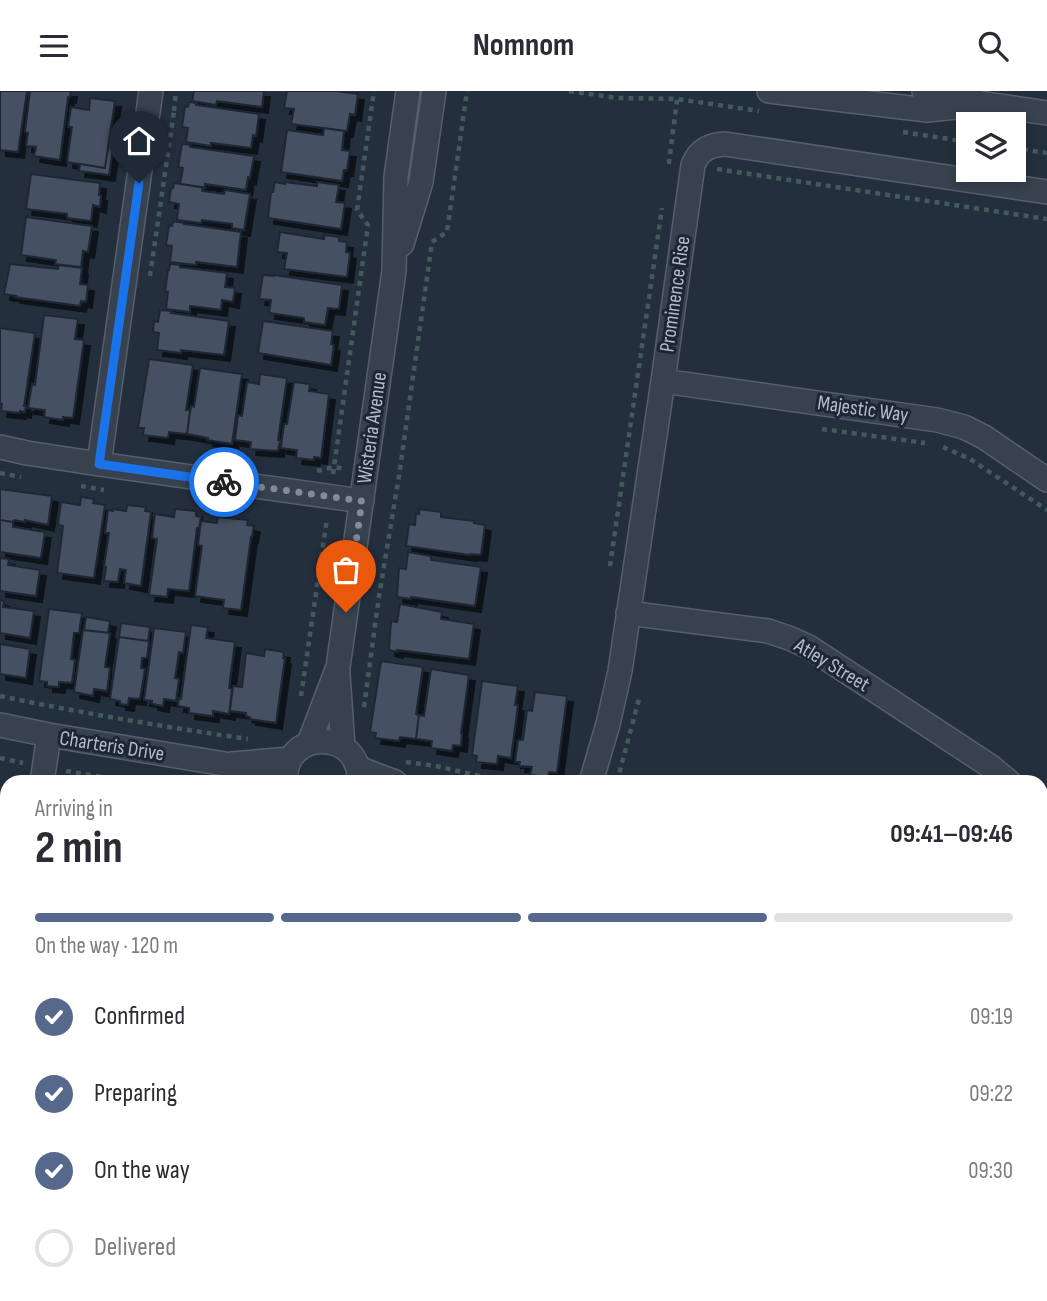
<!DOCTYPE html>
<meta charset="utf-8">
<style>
:root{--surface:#fff;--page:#f7f7f7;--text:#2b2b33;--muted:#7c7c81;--line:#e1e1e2;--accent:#56698c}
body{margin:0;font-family:"Sofia Sans Condensed",sans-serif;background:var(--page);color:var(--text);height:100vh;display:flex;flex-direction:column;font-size:26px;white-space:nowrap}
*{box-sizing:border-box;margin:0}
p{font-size:23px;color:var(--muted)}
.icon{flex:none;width:38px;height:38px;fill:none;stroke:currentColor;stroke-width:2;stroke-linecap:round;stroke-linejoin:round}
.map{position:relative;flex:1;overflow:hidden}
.drawer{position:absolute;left:0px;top:684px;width:1048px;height:527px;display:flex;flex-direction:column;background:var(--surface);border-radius:21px 21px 0 0;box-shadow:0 4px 10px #0003}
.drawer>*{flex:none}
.tools{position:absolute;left:956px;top:21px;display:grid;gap:14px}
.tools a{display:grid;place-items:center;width:70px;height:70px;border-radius:0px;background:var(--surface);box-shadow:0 4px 10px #0003;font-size:35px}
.pin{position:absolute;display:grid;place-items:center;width:60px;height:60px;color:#fff;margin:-72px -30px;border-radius:50% 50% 50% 0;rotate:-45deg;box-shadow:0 0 7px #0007}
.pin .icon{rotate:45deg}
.courier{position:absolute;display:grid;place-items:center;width:70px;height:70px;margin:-35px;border:5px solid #1a73e8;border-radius:50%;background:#fff;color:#222;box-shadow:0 2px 9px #0007}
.summary em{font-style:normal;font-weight:700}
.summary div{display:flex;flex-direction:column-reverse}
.summary{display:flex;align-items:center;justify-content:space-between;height:119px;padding:0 35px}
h1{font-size:46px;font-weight:700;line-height:52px}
.bar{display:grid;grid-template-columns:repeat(4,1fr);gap:10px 7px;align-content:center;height:84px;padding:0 35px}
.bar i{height:9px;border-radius:5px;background:var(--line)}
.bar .current{background:var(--accent)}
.bar p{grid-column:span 4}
ol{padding:0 35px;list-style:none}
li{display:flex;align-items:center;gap:21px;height:77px}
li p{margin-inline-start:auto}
li .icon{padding:7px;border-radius:50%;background:var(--accent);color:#fff;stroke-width:4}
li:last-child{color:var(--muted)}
li i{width:38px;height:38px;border:4px solid var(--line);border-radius:50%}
header{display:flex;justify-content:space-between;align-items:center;height:91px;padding:0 35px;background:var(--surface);font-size:32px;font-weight:700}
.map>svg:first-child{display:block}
</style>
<header><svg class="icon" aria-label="menu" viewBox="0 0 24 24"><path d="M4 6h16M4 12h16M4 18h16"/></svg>Nomnom<svg class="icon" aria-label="search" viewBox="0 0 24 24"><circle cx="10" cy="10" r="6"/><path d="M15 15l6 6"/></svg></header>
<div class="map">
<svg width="1047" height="1210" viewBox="0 0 1047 1210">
<defs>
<filter id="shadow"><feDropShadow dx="6" dy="6" stdDeviation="0" flood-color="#0009"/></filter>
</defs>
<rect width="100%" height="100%" fill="#242f3e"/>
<path fill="#263c3f" d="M0,1178L7,1179V1204H174L215,1210H0Z"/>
<path fill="#455162" stroke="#1f2835" stroke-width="2" filter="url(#shadow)" d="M0,0H27L18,61L0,59Z
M30,0H71L70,6H68L60,69L34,65L36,56L26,55L28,42L25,41Z
M194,0H264L262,16L217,10L216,14L192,10Z
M287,0H336L358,3L355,24L350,23L347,40L291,33L294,18L284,17Z
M90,7L115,10L105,77L67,71L72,36H68L71,16L89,19Z
M189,11L196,12V14L259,23L256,45L253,44L251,57L211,52V55L186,51L188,37L182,36L185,15L188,16Z
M324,37L344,40L342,59L350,60L347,79H344L342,90L281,81L287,39L323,44Z
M110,43L115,44L109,84L79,80L80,73L105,77Z
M182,53L190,54V56L254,65L250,87L248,86L246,99L205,93V97L180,93L183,77L178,76Z
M31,83L100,92L99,104H101L100,116L93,114L91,130L67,127V123L26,118Z
M275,91L285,93V91L317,95V91L339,94L336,111L345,112L341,138L268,127L271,101H273Z
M174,92L203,96L202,100L224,103L225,99L250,103L244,139L232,137V133L202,129L201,132L177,129L179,113L169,111L171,97H173Z
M26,126L92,135L88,161L83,160L81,176L55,173L56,169L21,164Z
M173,130L184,132V133L241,141L237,176L196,171V174L170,171L172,155L166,154L169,134L172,135Z
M280,141L324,148V144L339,146V150L347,151L346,161L350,162L347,186L284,178L287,162L277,161Z
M10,173L58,178L59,174L82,177L80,193L88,194L86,211L81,210L80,215L15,206L16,205L4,203Z
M170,173L180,174V176L227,182L225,196L235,197L233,211L222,209L221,219L190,215V221L166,218L168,201L165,200L168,179H169Z
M263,184L274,185V184L342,194L339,218L328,217L325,234L304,231V227L269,222L271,209L259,208Z
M160,219L172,220L171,222L229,230L224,264L181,259V262L157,259L159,242L153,241L154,230L158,231Z
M44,224L78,228L75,248L84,249L73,327L63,326V329L44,326L45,319L28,317L32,293L35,294Z
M263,230L333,240L331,253L334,254L331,274L258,262Z
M0,237L35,242L24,315H26L25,321L20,320V322L1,320L2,313L0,312Z
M149,268L193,274L186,319H190L187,343L169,341L168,347L143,344L144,337H138Z
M200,277L242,283L232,353L207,349L208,347L187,343L191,315L194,316Z
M260,283L287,287L278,349H280L278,360L250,358L251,351L235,349L238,324L242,325L247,291L259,293Z
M294,291L310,293L309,300L329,303L321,367L314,366V369L296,367L297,359L281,357L284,333H287Z
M0,398L52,405L48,434L25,429V431L14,429L13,431L0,429Z
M81,406L94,408L93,412L105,414L94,487L57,482L63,435L58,434L61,411L80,414Z
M127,414L146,416L145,420L151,421L141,495L124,492L126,479L120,478L118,491L104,490L106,476L104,475L109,442H105L108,419L113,420V418L126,420Z
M175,418L196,420V425L201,426L199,437H197L189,500L168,498L167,506L149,504L157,448L152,447L155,423L174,426Z
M419,418L441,421V426L475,430L474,432L485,434L481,464L470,463V464L406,455L409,433L415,434L416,422L419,423Z
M218,426L248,429L247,434L254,435L252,446H251L241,519L223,517L224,509L195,505L202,455L198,454L201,430L217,432Z
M0,429L13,431V436L45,441L41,467L0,461Z
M408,461L431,465V469L481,476L475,515L411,506V508L397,506L399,477L406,478Z
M0,467L9,468L8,474L40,479L36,505L0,500Z
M0,509L4,510L3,516L34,520L30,547L0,542Z
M400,513L442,521L441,528L474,533L469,568L397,559V561L389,559L391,530L397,531Z
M49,518L82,522L79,542H74L71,568L75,569L72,592L59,591V596L47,595V591L39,590Z
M86,526L110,530L108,542L84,539Z
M121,532L150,536L148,550L119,546Z
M191,534L208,536L206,547L235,551L229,597L232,598L229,623L213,620V625L189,622V617L178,615L179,607L181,608Z
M154,537L186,541L183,562L179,561L175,587L179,588L176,610L164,608L163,615L152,613V610L144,609Z
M83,539L110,542L105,576L110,577L107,600L94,598L93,605L74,601Z
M119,546L149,550L147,567H142L141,577L145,578L140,608L129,607L128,614L120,613V610L110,608Z
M0,553L30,558L26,587L0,583Z
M265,558L284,561L283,567H285L276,632L250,628V626L246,625V622L230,620L233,595L242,596L246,562L264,565Z
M381,570L423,576L416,623L419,624L416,648L400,646L399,650L375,647L376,642L370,641Z
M431,578L469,584L461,642H462L461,655L453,654L452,660L431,657L432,650L416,648L419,624L424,625Z
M482,590L518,595L515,614H518L511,667L498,665L497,673L476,671L477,665L472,664Z
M535,601L567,605L557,682L549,681L548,686L530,684L532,676L519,675L520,671H515L518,649H523L527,619L532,620Z"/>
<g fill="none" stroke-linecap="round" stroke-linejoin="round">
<defs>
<path id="minor" d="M769,0L927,19L986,13
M924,0L986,13L1047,22
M402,153L421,91L434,0
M663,290L937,329L964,336L984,346L1047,389
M0,356L27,362L99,373L362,410
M99,373L151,0
M628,522L768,540L789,547L809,556L990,675L1009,691
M338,583L343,656
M0,634L49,644L225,673L269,691
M309,652L338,576L394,180L396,86L408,0
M232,673L290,668
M358,677L395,691
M42,691L49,644
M286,691C281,638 362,636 359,691
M591,691L608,633L620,580L663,290L693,74C699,59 709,54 725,53L1047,101
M1041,721L1047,727
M0,976L7,928
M0,1055L7,1056
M1041,1101L1047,1107
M1041,1181L1047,1175
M732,1204L738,1210
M248,1210L249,1204
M1013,1210L1019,1204"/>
</defs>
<use href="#minor" stroke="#565f6c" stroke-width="26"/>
<path stroke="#44595c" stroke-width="4.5" stroke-dasharray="5 5" stroke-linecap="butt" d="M569,0L617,7L677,8L759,20
M174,20L176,0
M903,41L968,51
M1013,57L1047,62
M671,71H669L677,9
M717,78L1047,128
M150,185L174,20
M822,338L925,352
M943,356L970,368L1047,419
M317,380L334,376L346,378
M0,382L21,386
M333,383L368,134L357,119L374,0
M81,395L104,399
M610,475L662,117
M0,605C82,622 165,636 248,648
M301,605L327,427
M364,616L379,505L399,385L432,151L447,141L467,0
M0,667L23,672
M406,671L436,675L507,691
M66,680L134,691
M617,691L640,604
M1041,755L1047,760
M1041,1063L1047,1069
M1041,1147L1047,1141
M0,1194L7,1195
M39,1204H53
M86,1204L94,1205L106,1210
M769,1204L775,1210
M280,1210L281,1204
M982,1210L987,1204"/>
<use href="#minor" stroke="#38414e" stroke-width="23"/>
</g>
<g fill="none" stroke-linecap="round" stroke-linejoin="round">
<path stroke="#828b98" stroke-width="7" stroke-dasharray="0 12.6" d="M224,391L362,410L346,521"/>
<path stroke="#1a73e8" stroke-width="9" d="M139,92L99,373L224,391"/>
</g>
<g text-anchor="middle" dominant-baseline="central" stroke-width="6" stroke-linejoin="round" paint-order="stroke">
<g font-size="21" fill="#b4bcc9" stroke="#1d2633">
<text transform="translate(675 203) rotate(-82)">Prominence Rise</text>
<text transform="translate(863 318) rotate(8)">Majestic Way</text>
<text transform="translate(372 337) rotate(-82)">Wisteria Avenue</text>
<text transform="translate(832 574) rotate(31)">Atley Street</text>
<text transform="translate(112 655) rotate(9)">Charteris Drive</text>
</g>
</g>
</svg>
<div class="tools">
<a><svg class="icon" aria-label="layers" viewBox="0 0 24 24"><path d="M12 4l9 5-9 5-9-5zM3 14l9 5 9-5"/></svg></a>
</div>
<div class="pin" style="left:346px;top:521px;background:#ea580c"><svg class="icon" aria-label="bag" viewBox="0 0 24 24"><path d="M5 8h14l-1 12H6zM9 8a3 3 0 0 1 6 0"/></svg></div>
<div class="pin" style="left:139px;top:92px;background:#1f2937"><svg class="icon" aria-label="home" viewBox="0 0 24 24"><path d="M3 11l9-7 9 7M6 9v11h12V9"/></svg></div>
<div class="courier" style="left:224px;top:391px"><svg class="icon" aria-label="bike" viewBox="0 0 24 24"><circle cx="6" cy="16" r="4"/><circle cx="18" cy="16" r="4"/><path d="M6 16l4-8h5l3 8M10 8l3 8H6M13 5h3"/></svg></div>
<section class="drawer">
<div class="summary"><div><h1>2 min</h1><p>Arriving in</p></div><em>09:41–09:46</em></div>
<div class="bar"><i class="current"></i><i class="current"></i><i class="current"></i><i></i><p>On the way · 120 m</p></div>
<ol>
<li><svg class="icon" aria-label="check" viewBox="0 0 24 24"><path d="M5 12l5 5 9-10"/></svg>Confirmed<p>09:19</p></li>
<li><svg class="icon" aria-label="check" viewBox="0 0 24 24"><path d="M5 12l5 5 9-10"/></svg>Preparing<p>09:22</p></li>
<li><svg class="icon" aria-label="check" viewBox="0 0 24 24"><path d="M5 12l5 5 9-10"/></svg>On the way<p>09:30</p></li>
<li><i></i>Delivered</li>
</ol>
</section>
</div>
